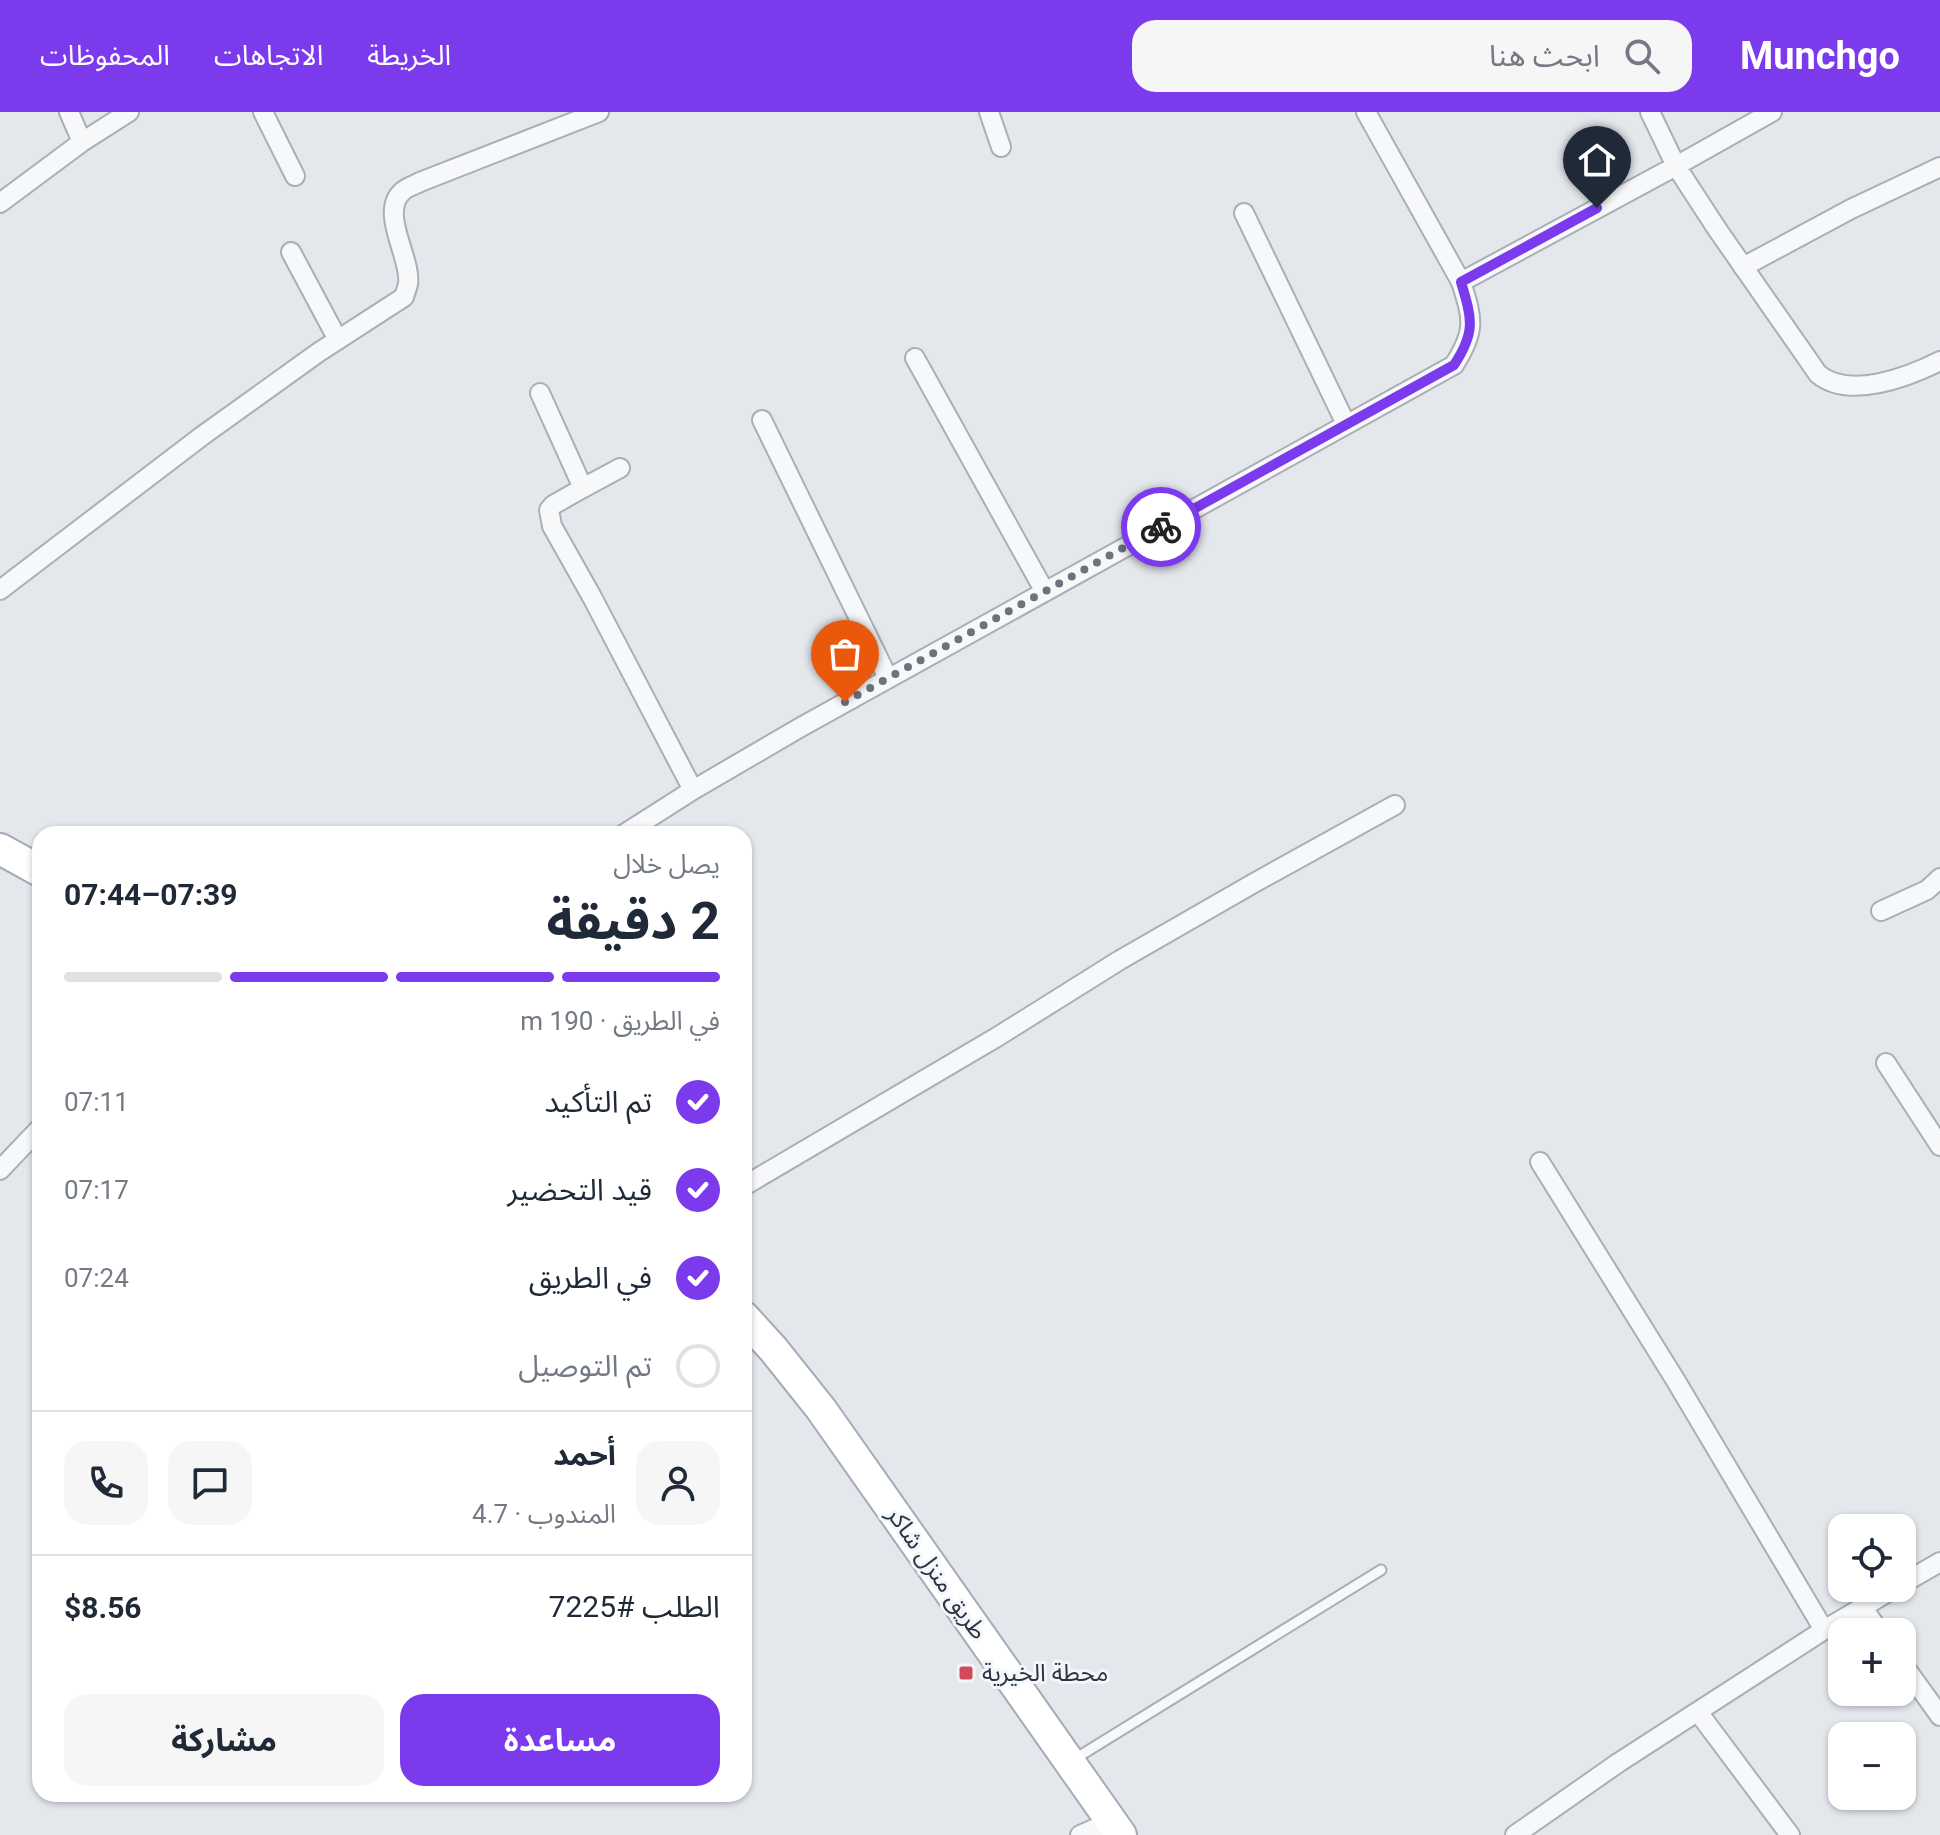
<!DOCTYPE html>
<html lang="ar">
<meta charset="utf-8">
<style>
:root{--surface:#fff;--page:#f6f6f7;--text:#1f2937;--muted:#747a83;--line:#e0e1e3;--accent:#7c3aed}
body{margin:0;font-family:Roboto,"Noto Sans Arabic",sans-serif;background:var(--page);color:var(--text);direction:rtl;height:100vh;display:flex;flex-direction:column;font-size:30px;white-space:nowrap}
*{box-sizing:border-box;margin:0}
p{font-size:26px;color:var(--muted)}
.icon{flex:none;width:44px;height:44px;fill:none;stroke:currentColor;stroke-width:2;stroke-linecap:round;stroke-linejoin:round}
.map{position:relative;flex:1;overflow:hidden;direction:ltr}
.details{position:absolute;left:32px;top:714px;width:720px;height:976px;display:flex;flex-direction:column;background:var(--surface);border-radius:24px;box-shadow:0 2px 6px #0004;direction:rtl}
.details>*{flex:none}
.controls{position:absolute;left:1828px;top:1402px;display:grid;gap:16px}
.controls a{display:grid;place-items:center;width:88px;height:88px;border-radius:16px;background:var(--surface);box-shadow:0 2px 6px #0004;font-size:40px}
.pin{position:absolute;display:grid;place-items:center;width:68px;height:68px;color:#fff;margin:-82px -34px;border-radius:50% 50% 50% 0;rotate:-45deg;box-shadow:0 0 8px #0007}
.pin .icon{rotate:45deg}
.courier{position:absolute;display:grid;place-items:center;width:80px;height:80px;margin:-40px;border:6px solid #7c3aed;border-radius:50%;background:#fff;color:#222;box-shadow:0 2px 10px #0007}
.headline em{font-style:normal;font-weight:700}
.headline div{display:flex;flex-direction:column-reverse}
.headline{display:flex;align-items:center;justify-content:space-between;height:136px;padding:0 32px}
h1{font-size:52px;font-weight:700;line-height:60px}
.bar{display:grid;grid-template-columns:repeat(4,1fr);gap:12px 8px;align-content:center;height:96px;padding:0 32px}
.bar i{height:10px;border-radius:6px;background:var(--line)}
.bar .current{background:var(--accent)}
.bar p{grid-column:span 4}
.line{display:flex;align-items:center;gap:20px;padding:0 32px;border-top:2px solid var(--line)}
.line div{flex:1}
.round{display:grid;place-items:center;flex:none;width:84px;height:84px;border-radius:24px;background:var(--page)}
ol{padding:0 32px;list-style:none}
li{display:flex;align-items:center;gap:24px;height:88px}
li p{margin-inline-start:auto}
li .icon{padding:8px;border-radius:50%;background:var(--accent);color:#fff;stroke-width:4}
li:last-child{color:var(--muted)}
li i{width:44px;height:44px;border:4px solid var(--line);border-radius:50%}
.button{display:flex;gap:16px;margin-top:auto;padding:16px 32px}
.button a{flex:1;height:92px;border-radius:24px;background:var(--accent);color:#fff;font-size:32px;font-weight:700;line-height:92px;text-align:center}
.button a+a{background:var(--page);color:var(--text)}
header{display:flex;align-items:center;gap:48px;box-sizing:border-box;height:112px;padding:0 40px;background:var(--accent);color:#fff}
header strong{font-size:38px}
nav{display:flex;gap:44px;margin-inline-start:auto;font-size:28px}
.search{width:560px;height:72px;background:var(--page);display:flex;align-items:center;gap:20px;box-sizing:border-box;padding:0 28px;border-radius:24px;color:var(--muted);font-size:30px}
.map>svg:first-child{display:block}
</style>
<header>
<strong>Munchgo</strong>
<div class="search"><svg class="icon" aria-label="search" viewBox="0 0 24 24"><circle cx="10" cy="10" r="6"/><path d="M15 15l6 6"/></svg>ابحث هنا</div>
<nav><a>الخريطة</a><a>الاتجاهات</a><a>المحفوظات</a></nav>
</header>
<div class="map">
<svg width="1940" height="1723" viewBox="0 0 1940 1723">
<rect width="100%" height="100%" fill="#e4e7ec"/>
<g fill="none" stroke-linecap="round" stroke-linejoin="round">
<defs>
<path id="lane" d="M1073,1648L1381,1458"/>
<path id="street" d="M69,0L82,30
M263,0L295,64
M989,0L1001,35
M1650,0L1676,54L1772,0
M0,91L82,30L129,0
M1244,101L1346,312
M291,140L338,228
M1743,155L1851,97L1940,55
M1461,170L1676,54L1717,117L1818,262C1849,288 1908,265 1940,249
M915,246L1045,480
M540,281L583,376L553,393L549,398L552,414L592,485L693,678
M762,308L888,566
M583,376L620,356
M0,478L202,324L319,240L404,185C405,181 407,177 408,172C412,146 378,100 403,79C407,75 415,73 420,70L599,0
M624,722L693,678L801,615L1454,253C1476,219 1473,207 1461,170L1366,0
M1881,799L1927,778L1940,766
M1886,951L1940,1034
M1540,1050L1676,1269L1824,1518
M0,1058L40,1016
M744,1074L997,925L1120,848L1254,771L1395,693
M1902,1472L1940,1450
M1862,1495L1880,1520
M1902,1551L1940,1604
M1698,1600L1790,1723
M1080,1723L1112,1709
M1515,1723L1618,1651L1824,1518L1895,1476"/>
<path id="primary" d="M0,737L40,759
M744,1205L774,1238L821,1297L1121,1723"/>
</defs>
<use href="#lane" stroke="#a9aeb7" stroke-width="13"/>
<use href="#street" stroke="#a9aeb7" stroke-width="22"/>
<use href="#primary" stroke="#a3abb8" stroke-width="34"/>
<use href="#lane" stroke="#f7f8fa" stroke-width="9"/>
<use href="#street" stroke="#f7f8fa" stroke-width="18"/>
<use href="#primary" stroke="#fff" stroke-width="30"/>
</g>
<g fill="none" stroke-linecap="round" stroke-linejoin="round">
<path stroke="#6c737f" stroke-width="8" stroke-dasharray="0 14.4" d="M845,590L1161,415"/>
<path stroke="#7c3aed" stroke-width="10" d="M1161,415L1454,253C1476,220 1472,207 1461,170L1597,96"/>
</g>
<rect fill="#d1495b" stroke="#f4f6f9" stroke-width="3" x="958" y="1553" width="16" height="16" rx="4"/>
<g text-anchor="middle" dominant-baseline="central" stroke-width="6" stroke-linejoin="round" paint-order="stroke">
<g font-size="24" fill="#2b3445" stroke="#f4f6f9">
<text transform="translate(937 1461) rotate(55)">طريق منزل شاكر</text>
</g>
<g font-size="24" fill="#2b3445" stroke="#f4f6f9" text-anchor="start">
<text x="982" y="1561">محطة الخيرية</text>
</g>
</g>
</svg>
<div class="controls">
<a><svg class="icon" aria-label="locate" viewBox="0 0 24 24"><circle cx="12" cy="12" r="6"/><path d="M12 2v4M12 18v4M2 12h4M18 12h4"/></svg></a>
<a>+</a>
<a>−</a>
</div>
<div class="pin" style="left:845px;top:590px;background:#ea580c"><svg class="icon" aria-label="bag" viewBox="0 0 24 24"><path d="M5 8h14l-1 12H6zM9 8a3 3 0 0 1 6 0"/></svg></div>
<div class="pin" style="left:1597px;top:96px;background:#1f2937"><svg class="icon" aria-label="home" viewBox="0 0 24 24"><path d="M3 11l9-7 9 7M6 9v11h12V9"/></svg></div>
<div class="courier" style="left:1161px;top:415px"><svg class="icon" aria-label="bike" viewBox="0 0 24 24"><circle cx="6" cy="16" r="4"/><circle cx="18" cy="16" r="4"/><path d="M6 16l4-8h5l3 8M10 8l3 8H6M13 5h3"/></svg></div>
<section class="details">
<div class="headline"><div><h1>2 دقيقة</h1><p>يصل خلال</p></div><em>07:39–07:44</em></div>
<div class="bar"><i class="current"></i><i class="current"></i><i class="current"></i><i></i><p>في الطريق · 190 m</p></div>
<ol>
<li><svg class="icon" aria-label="check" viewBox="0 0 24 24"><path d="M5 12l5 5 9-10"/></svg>تم التأكيد<p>07:11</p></li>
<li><svg class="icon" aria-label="check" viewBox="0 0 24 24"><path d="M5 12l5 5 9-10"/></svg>قيد التحضير<p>07:17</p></li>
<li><svg class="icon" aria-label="check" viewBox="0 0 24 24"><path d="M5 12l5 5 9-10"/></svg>في الطريق<p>07:24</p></li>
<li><i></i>تم التوصيل</li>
</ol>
<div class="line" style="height:144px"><a class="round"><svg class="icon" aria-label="person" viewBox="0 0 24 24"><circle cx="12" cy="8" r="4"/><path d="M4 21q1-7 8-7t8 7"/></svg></a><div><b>أحمد</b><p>المندوب · 4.7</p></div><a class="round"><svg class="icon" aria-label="chat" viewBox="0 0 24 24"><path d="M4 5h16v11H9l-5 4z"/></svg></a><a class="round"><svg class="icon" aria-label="phone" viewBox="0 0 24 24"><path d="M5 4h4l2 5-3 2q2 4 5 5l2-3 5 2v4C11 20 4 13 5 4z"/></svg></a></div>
<div class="line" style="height:104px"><div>الطلب #7225</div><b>$8.56</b></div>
<div class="button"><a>مساعدة</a><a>مشاركة</a></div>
</section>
</div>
